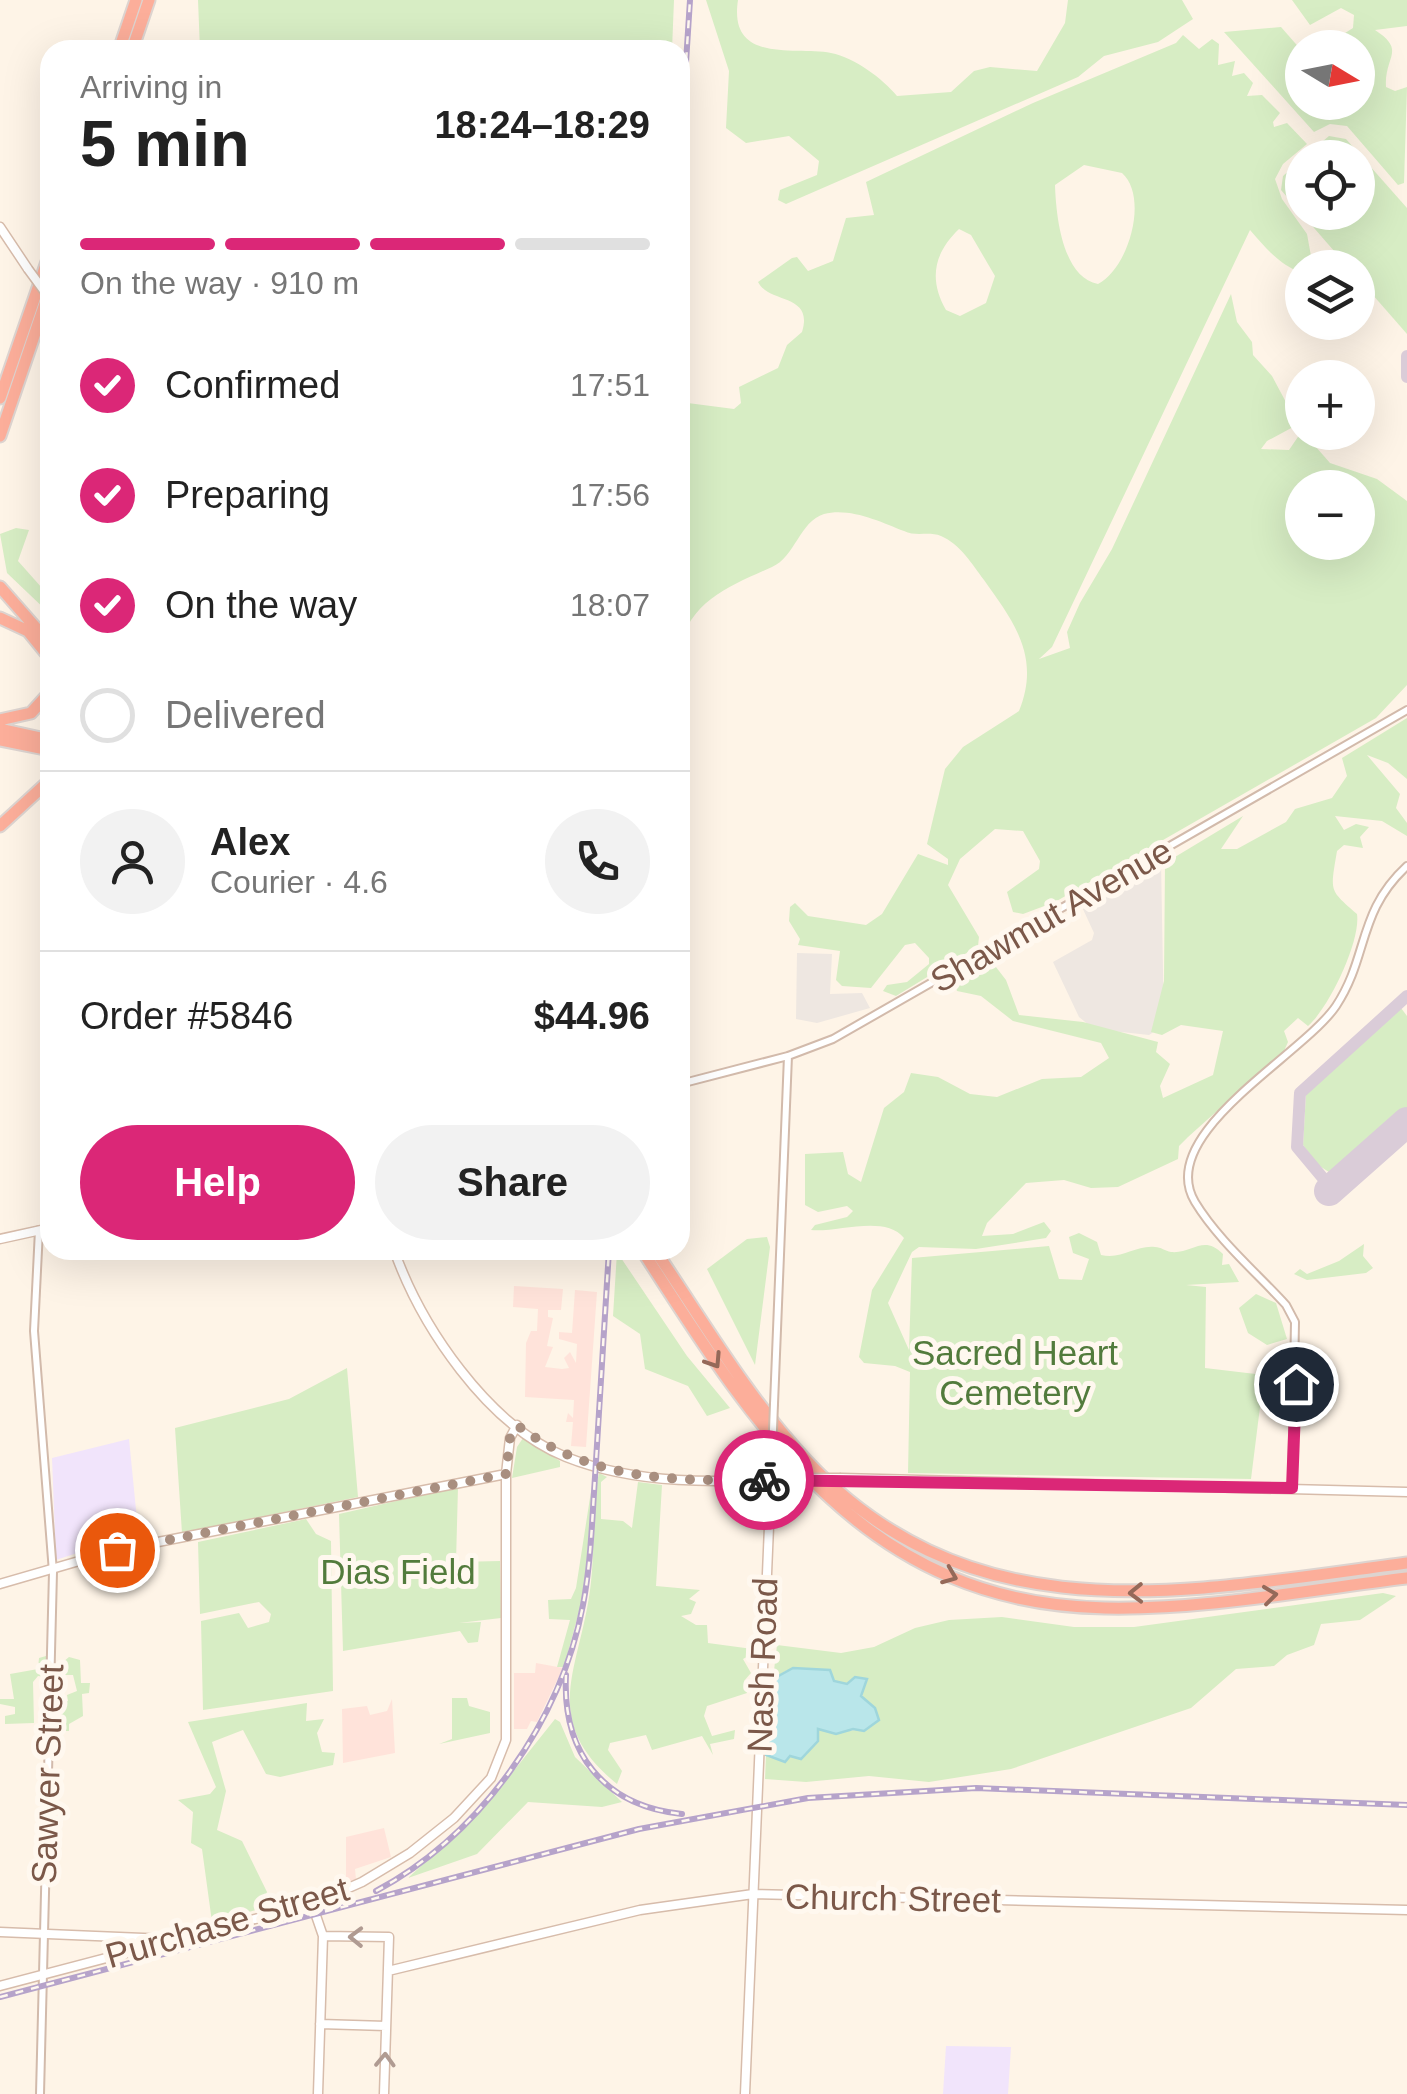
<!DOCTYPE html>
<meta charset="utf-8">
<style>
:root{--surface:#fff;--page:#f2f2f2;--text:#222;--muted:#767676;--line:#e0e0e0;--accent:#db2777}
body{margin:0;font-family:Arial,sans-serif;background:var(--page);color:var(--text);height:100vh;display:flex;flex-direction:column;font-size:38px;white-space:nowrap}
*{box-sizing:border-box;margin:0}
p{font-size:32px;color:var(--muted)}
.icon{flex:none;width:55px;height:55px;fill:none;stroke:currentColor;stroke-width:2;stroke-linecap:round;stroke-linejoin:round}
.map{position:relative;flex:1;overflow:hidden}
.panel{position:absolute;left:40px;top:40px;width:650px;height:1220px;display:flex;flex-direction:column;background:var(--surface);border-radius:30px;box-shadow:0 10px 40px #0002}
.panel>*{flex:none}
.needle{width:65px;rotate:100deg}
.fabs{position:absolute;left:1285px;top:30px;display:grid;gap:20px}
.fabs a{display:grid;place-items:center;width:90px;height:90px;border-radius:50%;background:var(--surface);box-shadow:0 10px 40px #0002;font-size:50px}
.pin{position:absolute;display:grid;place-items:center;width:85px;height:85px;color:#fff;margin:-42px;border:5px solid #fff;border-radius:50%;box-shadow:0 2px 10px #0007}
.courier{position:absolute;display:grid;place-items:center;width:100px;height:100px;margin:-50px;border:8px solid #db2777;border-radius:50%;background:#fff;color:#222;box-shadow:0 2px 12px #0007}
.summary em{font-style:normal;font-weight:700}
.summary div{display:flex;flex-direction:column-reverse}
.summary{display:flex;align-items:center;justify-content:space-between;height:170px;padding:0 40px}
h1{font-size:65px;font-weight:700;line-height:75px}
.bar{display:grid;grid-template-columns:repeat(4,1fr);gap:15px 10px;align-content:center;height:120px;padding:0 40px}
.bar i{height:12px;border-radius:8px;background:var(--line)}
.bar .on{background:var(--accent)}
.bar p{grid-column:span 4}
.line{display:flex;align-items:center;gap:25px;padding:0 40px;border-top:2px solid var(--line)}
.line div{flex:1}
.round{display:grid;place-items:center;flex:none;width:105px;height:105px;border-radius:52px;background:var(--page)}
ol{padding:0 40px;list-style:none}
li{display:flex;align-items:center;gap:30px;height:110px}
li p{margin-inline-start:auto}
li .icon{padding:10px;border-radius:50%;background:var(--accent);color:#fff;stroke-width:4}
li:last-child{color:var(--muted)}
li i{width:55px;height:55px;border:5px solid var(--line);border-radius:50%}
.cta{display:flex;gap:20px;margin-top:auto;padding:20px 40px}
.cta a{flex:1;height:115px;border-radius:60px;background:var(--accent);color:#fff;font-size:40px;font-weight:700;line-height:115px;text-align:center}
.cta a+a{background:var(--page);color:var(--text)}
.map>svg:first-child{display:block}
</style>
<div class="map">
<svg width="1407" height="2094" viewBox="0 0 1407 2094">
<rect width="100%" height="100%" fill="#fef4e7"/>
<path fill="#ffe3da" d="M514,1286L563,1289L561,1310H548V1317L553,1318L547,1346L553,1347L545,1367L562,1369L569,1368L564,1358L570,1352L576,1363L577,1344L559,1339V1332L572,1333L575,1290L597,1292L586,1447L571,1446L573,1422H566L568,1413L573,1418L574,1400L525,1397L526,1343L531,1331H537L538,1309L513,1307Z
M536,1663L563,1668L537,1722L531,1721L527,1729H514V1673H535Z
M392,1699L395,1753L343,1763L342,1709L367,1706L370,1715L387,1711Z
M384,1828L391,1857L355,1869L356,1879L346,1883V1837Z"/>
<path fill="#eee7e1" d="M1161,862L1164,1025L1149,1035L1094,1029L1079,1017L1053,962L1092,940L1094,933L1082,907Z
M797,953L832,954L830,994L862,993L870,1008L817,1023L796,1019Z"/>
<path fill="#f1e4fb" d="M129,1439L139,1540L111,1542L56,1560L52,1458Z
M946,2046L1011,2047L1008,2094H943Z"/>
<path fill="#d7edc4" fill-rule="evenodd" d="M198,0H674L672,50H200Z
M706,0H738C728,65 796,46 831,53C855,58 882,78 897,96L951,92L974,71L990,67L1037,71L1065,23L1068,0H1182L1193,19L1158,42L1104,56L1078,77L786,204L778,200L780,190L817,175L819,161L789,136L746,143L726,128L729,71Z
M1292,0H1407V26L1375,30C1407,51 1384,56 1386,87L1395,91L1407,87L1404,183L1398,185L1347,126L1330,124L1314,132L1224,32L1281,27L1302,51V102H1358V48L1323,47L1353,28L1354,15L1341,8L1310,25Z
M1183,35L1199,49L1212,39L1219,44L1218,65L1235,61L1232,76L1244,73L1253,83L1247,96L1262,95L1280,113L1273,122L1274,127L1287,123L1307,144L1283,164L1275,179L1282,199L1307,234L1313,267L1302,268V273C1278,264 1265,247 1250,230L1052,647L1039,659L1070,648L1067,632L1080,603L1112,549L1231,294L1237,322L1252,342L1253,355L1272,376L1296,421L1295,426L1267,441L1261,449L1289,450L1302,431L1330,463L1377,479L1407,501V685L1376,718L1055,902L1023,914L1013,912L1007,892L1039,869L1040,861L1023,831L995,829L960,859L948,885L979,937L978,946L896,996L883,991L887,985L907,982L929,964V958L915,943L905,945L871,988L842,986L836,980L840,951L798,945L800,939L789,921L790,907L795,903L808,916L866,925L882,914L918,854L948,865V859L927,844L945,769L963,747L1019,711C1041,657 1014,622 984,580C972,564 960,544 941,536C929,531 916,537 904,531C881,522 850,507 824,514C800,521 795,557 772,567C732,585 689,601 680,648V402L734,409L741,403L739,387L778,368L787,345L802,332C814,293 769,304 758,282L792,258L797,257L808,271L833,261L846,218L874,215L866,182L1033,103L1176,43ZM1084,165L1122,173C1149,197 1129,268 1098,284C1062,277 1056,215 1055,185ZM959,229L971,235L995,276L986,303L960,316L946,310C929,280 933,254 959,229ZM1302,488H1358V542H1302Z
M1329,136L1346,139L1407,208V334L1358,278V268L1348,267L1281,190L1283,176L1302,159V212H1358V158L1304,157Z
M16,528L29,530L18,561L50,597V614L7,573L0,534Z
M1407,718V779L1388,763L1367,755L1400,794L1396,808L1407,823V836L1382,821L1335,816L1344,830L1356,824L1369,827L1360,837L1363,848L1344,845L1337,851C1330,893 1329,889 1357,914C1361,941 1329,1008 1308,1026L1298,1018L1284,1031L1288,1042L1284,1051L1188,1137L1179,1146L1178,1159L1118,1187L1091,1188L1064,1180L1026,1183L987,1223L982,1236L1013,1234L1044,1222L1051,1231L1046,1238L976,1249L919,1247L912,1252L888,1303L909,1350L912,1258L1049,1246L1059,1279L1082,1280L1089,1259L1073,1253L1069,1237L1079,1233L1097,1242L1101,1255C1122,1260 1135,1245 1155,1247C1161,1247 1165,1251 1171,1252C1193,1254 1203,1234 1223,1254L1222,1265L1229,1264L1239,1282L1186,1285L1206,1287L1205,1368L1264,1375L1251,1479L908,1473L910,1372L895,1366L864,1363L859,1357L872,1290L904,1238C885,1214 836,1233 811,1230L815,1225L847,1217L853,1211L847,1206L818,1212L805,1205V1154L843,1152L848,1174L861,1182L884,1108L904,1092L911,1073L938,1077L970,1094L997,1097L1042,1079L1081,1077L1109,1058L1101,1043L1013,1021L981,996L957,991L953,978L989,958L1006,980L1019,1015L1083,1022L1158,1042L1156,1052L1170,1064L1160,1086L1163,1098L1213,1075L1223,1031L1181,1025L1162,1035L1151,1032L1164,981L1165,863L1243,816L1221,849H1237L1286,822L1295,809L1332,798L1347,776L1342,758Z
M1401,1008L1407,1016V1111L1332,1174L1318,1165L1303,1145L1306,1094Z
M767,1237L770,1247L755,1365L707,1269L747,1239Z
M1364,1244L1363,1256L1373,1268L1366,1273L1307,1280L1294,1274L1300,1269L1307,1274L1339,1261Z
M617,1252L687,1356L730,1408L707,1416L688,1386L645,1369L640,1334L613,1316Z
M1256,1294L1276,1303L1287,1339L1267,1345L1248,1333L1239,1308Z
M347,1368L358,1497L182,1533L175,1428L289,1399Z
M523,1438L560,1461V1467L512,1478L517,1447Z
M594,1472L584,1593L564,1667H557L570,1620L549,1619L548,1600L571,1599L576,1588Z
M599,1473L607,1477L601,1482V1519L623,1521L632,1528L638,1482L662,1485L656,1586L700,1590L689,1599L696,1602L691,1614L681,1616L696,1625H707L708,1643L760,1650L743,1659L751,1673L744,1681L747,1693L707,1706L704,1716L712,1736L735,1730L734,1739L710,1744L713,1755L702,1736L652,1750L646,1735L610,1743L608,1750L622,1771L617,1784C536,1718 582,1668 591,1582C595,1547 591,1508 599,1473Z
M458,1487L456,1562L500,1561L501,1618L459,1623L481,1622L478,1642L468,1643L460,1631L343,1651L339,1514Z
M306,1519L316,1534L331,1541L333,1691L203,1710L201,1621L239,1613L248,1628L269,1622L271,1614L259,1602L200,1614L198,1542Z
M1383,1593L1396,1596L1360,1620L1321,1624L1314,1645L1287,1655L1274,1666L1236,1669L1191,1708L1011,1769L929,1782L869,1776L806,1782L765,1779L766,1755L804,1757L818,1741L817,1729C838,1731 858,1734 877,1722L872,1706L863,1700L862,1689L834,1681L829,1670H787L773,1679L777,1645L841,1653L874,1647L915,1628L949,1620L1002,1617L1074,1627H1134Z
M46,1656V1677L38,1676L33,1682L34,1723L5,1724V1716L15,1714V1707L0,1704V1699H14L10,1674L38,1669L39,1658Z
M69,1657L80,1660L81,1683H90L89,1693L82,1694L83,1716L69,1724V1731H61V1719L56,1718L60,1701H68L67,1695L77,1691L73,1675H63V1662Z
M452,1698H467L469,1706L490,1712V1733L439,1744L452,1739Z
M307,1703L306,1721L324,1719L317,1733L322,1752L335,1753L333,1765L280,1777L266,1774L243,1730L212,1742L226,1791L217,1830L242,1841L267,1892L260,1909L212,1922L202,1849L191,1843L193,1812L178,1800L210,1794L216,1787L188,1722Z
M555,1719L560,1722L575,1757L622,1802L602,1807L528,1802L477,1854L408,1878L484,1808Z"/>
<path fill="#b9e6ea" stroke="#9fd6dc" stroke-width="2.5" d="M793,1668L830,1670L834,1681L847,1684L855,1677L867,1679L861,1696L875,1708L879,1720L864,1731L853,1729L836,1734L818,1729V1741L801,1759L790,1756L785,1762L766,1755L773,1679Z"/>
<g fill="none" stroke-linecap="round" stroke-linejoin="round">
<path stroke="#daccd8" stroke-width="12" d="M1407,356V377
M1332,1189L1297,1147L1300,1093L1407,996"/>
<path stroke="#daccd8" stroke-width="30" d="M1329,1191L1407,1122"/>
<defs>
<path id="tertiary" d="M680,1084L788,1056L833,1039L1407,710
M39,1230L34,1331L53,1572L40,2094
M774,1404L788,1056
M771,1479L772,1455
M1292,1488L1295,1322L1286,1305C1257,1273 1218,1240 1195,1202C1154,1134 1302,1056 1336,1006C1369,956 1357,912 1407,866"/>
<path id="secondary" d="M0,227L28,269
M0,1239L50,1228
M394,1250C421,1326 487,1425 566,1457C636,1485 719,1483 792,1478
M841,1478L1407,1492
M0,1584L117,1550L506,1474
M312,1904L323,1936L318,2094
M0,1932L167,1939
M323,1936L389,1937L384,2094
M388,1971L640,1910L753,1894L1407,1910
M0,1986L312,1904L362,1882L410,1853L454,1818L491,1778L506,1740V1474L510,1438L517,1425
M320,2024L386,2026
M745,2094L771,1479"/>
<path id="motorway" d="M119,50L136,0
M132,50L149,0
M0,398L50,253
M0,436L50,289
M0,587L50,644
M0,618L28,631L50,658
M0,720L31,713L50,692
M0,729L50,740
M0,740L50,750
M0,826L50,780
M642,1250C757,1430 866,1604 1105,1608C1205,1610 1307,1590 1407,1578
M655,1250C703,1321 748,1398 806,1460C975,1640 1190,1591 1407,1563"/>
</defs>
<use href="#tertiary" stroke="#d2baab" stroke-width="10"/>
<use href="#secondary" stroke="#d7bcab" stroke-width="11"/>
<use href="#motorway" stroke="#ddd4d0" stroke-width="15"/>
<use href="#tertiary" stroke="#fff" stroke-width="6"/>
<use href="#secondary" stroke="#fff" stroke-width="8"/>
<use href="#motorway" stroke="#fcae9a" stroke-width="11"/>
<defs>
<path id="rail" d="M680,156L690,0
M566,1675C562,1752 603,1806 682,1814
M376,1891C481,1835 561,1721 583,1605C591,1563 592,1520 595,1477C600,1401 604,1326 609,1250
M0,1997L639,1829L808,1798L976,1788L1407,1805"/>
</defs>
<use href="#rail" stroke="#b6a3ca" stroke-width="6"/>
<use href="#rail" stroke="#fff8ef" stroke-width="2.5" stroke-dasharray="8" stroke-linecap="butt"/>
<defs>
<path id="tertiary-bridge" d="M772,1455L774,1404"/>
<path id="secondary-bridge" d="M28,269L50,299
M792,1478H841"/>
</defs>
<use href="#tertiary-bridge" stroke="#d2baab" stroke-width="10" stroke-linecap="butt"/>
<use href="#secondary-bridge" stroke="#d7bcab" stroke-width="11" stroke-linecap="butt"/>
<use href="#tertiary-bridge" stroke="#fff" stroke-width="6"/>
<use href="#secondary-bridge" stroke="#fff" stroke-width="8"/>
</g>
<defs><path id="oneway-chevron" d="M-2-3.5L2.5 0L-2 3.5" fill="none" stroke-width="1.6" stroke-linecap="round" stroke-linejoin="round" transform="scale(2.5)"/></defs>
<g stroke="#956959">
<use href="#oneway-chevron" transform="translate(714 1361) rotate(57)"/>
<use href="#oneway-chevron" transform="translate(950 1576) rotate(22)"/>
<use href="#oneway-chevron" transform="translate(1136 1593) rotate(179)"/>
<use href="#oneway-chevron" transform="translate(1270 1595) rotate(-7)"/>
</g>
<g stroke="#b09b92">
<use href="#oneway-chevron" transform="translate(356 1937) rotate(-179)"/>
<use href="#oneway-chevron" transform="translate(385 2060) rotate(-88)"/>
</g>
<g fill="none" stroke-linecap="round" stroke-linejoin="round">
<path stroke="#a98f80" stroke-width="10" stroke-dasharray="0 18" d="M117,1550L506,1474L510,1438L518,1426C593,1481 673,1481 764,1480"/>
<path stroke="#db2777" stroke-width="12" d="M764,1480L1292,1488L1296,1384"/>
</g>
<g text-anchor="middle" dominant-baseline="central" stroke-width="10" stroke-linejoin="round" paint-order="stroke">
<g font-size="35" fill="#7b5849" stroke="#fff8ef">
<text transform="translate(1051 915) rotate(-30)">Shawmut Avenue</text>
<text transform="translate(762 1665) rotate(-88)">Nash Road</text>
<text transform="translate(47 1774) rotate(-88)">Sawyer Street</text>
<text transform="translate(893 1898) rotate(1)">Church Street</text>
<text transform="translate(227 1922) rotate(-16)">Purchase Street</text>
</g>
<g font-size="35" fill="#527b3c" stroke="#fff8ef">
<text x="1015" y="1352">Sacred Heart<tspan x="1015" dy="40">Cemetery</tspan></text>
<text x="398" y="1571">Dias Field</text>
</g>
</g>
</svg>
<div class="fabs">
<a><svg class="needle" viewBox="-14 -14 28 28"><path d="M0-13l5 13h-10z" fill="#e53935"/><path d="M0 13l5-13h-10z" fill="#767676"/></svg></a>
<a><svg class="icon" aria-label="locate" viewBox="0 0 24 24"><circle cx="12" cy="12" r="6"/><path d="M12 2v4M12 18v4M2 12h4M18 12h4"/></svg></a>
<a><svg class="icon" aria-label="layers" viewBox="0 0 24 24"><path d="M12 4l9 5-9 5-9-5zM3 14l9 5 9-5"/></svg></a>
<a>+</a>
<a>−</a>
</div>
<div class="pin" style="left:117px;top:1550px;background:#ea580c"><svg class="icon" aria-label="bag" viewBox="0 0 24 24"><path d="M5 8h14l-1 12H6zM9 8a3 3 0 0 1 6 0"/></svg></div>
<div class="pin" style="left:1296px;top:1384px;background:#1f2937"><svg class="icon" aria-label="home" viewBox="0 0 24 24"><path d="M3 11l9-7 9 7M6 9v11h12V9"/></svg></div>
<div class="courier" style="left:764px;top:1480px"><svg class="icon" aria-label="bike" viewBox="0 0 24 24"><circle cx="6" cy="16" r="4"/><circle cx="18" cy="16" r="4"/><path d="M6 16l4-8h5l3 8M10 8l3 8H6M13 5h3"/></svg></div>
<section class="panel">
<div class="summary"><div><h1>5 min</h1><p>Arriving in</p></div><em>18:24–18:29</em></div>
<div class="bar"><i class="on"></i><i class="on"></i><i class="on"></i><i></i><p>On the way · 910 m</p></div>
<ol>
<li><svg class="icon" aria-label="check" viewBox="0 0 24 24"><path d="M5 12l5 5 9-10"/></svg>Confirmed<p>17:51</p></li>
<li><svg class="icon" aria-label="check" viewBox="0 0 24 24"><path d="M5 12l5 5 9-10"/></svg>Preparing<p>17:56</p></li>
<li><svg class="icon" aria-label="check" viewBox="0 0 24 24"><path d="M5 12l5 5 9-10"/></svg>On the way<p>18:07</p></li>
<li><i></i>Delivered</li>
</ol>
<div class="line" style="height:180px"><a class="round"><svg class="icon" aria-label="person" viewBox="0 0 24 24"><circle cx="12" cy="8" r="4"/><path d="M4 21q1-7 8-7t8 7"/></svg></a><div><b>Alex</b><p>Courier · 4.6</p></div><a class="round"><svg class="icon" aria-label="phone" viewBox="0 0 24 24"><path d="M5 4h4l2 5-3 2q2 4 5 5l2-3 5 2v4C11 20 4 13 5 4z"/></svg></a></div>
<div class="line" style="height:130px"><div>Order #5846</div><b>$44.96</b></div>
<div class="cta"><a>Help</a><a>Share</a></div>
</section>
</div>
